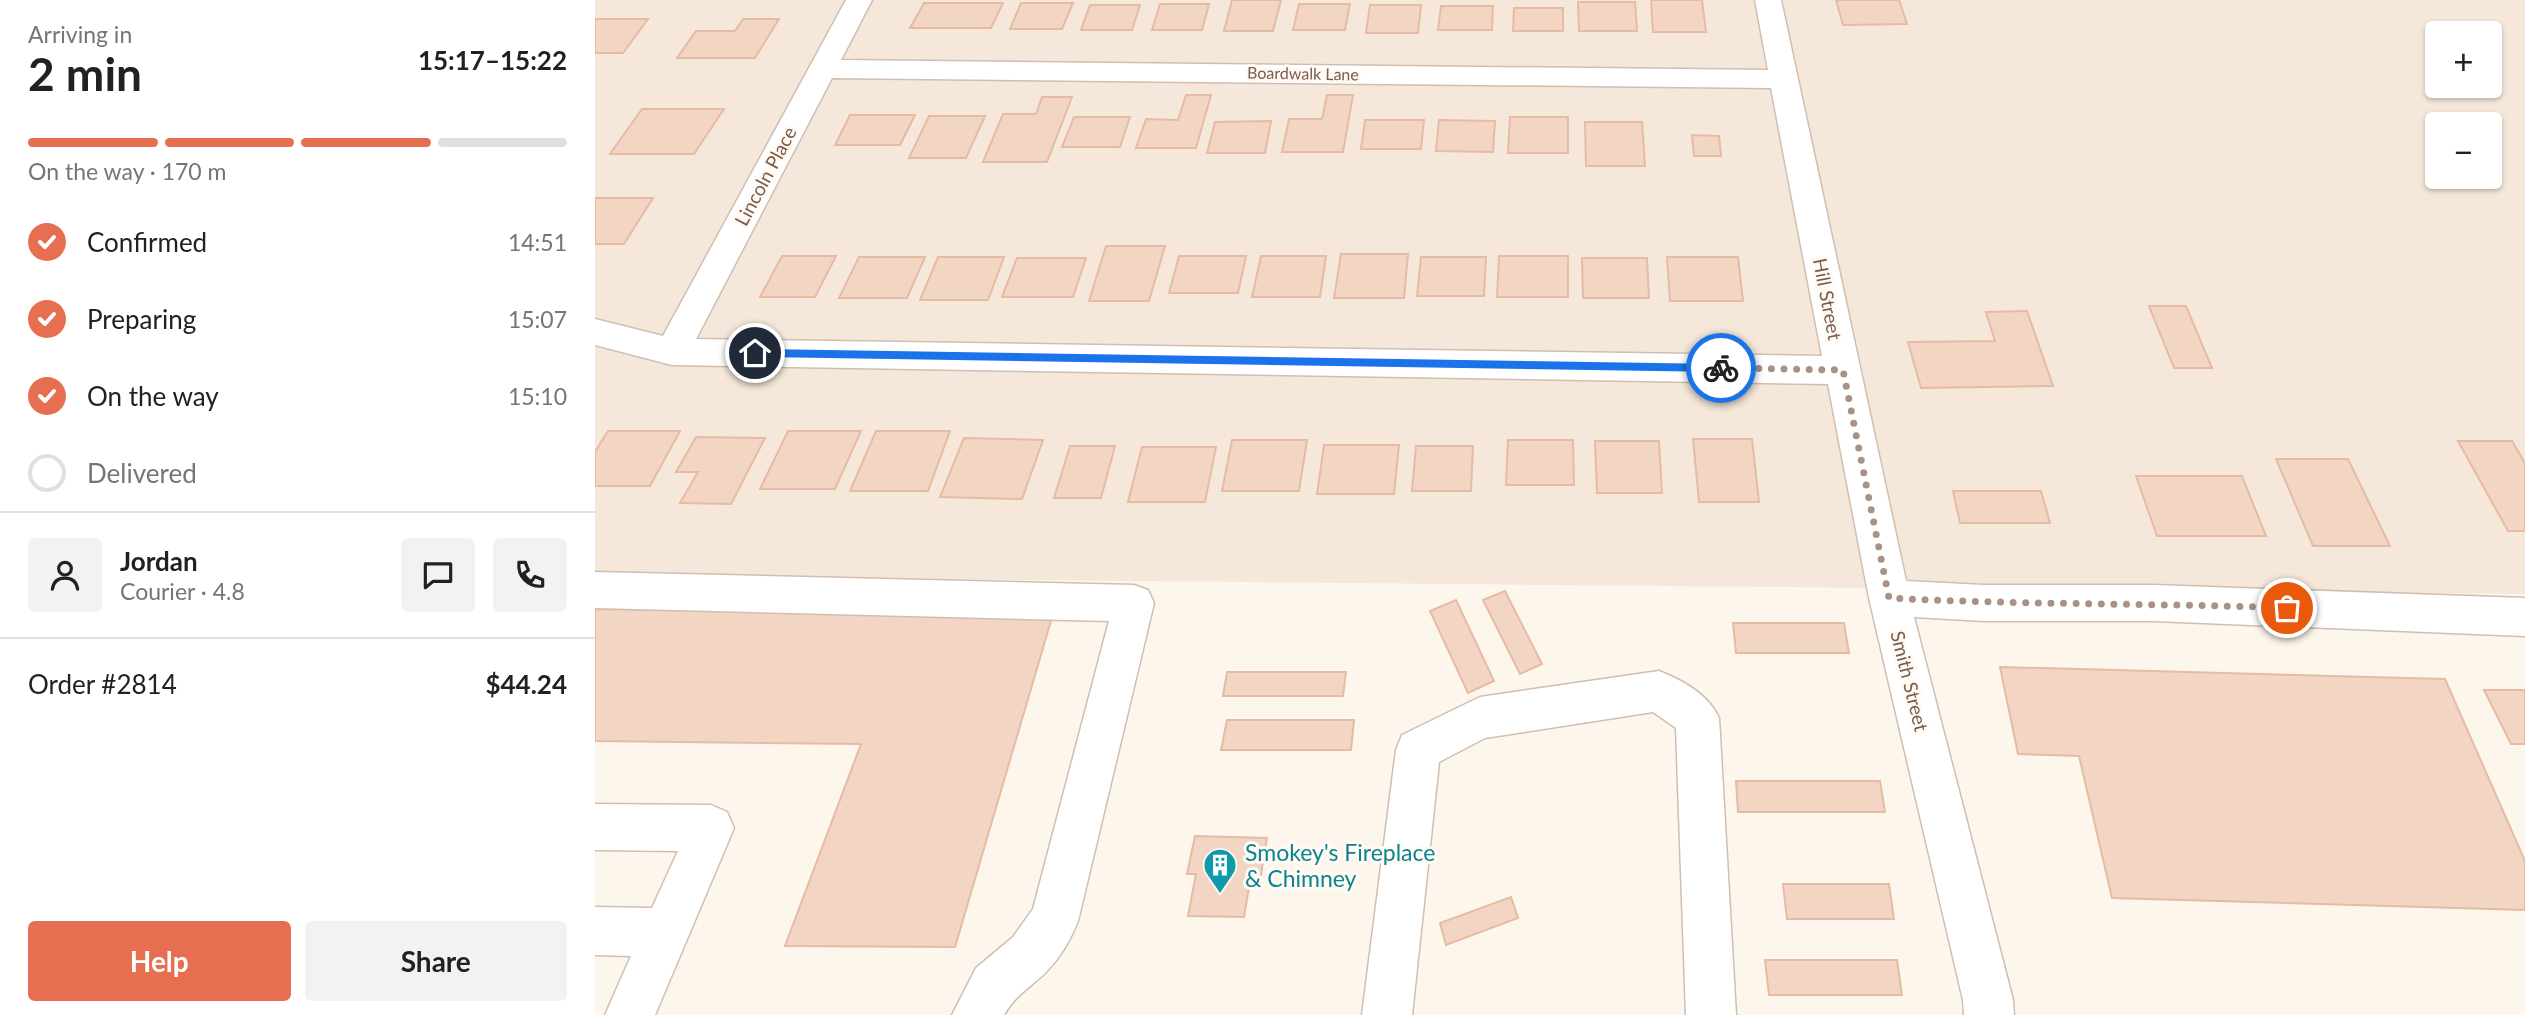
<!DOCTYPE html>
<meta charset="utf-8">
<style>
:root{--surface:#fff;--page:#f2f2f2;--text:#202124;--muted:#757577;--line:#e0e0e0;--accent:#e76f51}
body{margin:0;font-family:Lato,sans-serif;background:var(--page);color:var(--text);height:100vh;display:flex;flex-direction:column;font-size:26px;white-space:nowrap}
*{box-sizing:border-box;margin:0}
p{font-size:23px;color:var(--muted)}
.icon{flex:none;width:38px;height:38px;fill:none;stroke:currentColor;stroke-width:2;stroke-linecap:round;stroke-linejoin:round}
.map{position:relative;flex:1;overflow:hidden}
.drawer{display:flex;flex-direction:column;background:var(--surface);width:595px}
.drawer>*{flex:none}
.controls{position:absolute;left:1830px;top:21px;display:grid;gap:14px}
.controls a{display:grid;place-items:center;width:77px;height:77px;border-radius:7px;background:var(--surface);box-shadow:0 2px 5px #0004;font-size:35px}
.pin{position:absolute;display:grid;place-items:center;width:60px;height:60px;color:#fff;margin:-30px;border:4px solid #fff;border-radius:50%;box-shadow:0 2px 7px #0007}
.courier{position:absolute;display:grid;place-items:center;width:70px;height:70px;margin:-35px;border:5px solid #1a73e8;border-radius:50%;background:#fff;color:#222;box-shadow:0 2px 9px #0007}
.summary em{font-style:normal;font-weight:700}
.summary div{display:flex;flex-direction:column-reverse}
.summary{display:flex;align-items:center;justify-content:space-between;height:119px;padding:0 28px}
h1{font-size:46px;font-weight:700;line-height:52px}
.bar{display:grid;grid-template-columns:repeat(4,1fr);gap:10px 7px;align-content:center;height:84px;padding:0 28px}
.bar i{height:9px;border-radius:5px;background:var(--line)}
.bar .current{background:var(--accent)}
.bar p{grid-column:span 4}
.line{display:flex;align-items:center;gap:18px;padding:0 28px;border-top:2px solid var(--line)}
.line div{flex:1}
.round{display:grid;place-items:center;flex:none;width:74px;height:74px;border-radius:7px;background:var(--page)}
ol{padding:0 28px;list-style:none}
li{display:flex;align-items:center;gap:21px;height:77px}
li p{margin-inline-start:auto}
li .icon{padding:7px;border-radius:50%;background:var(--accent);color:#fff;stroke-width:4}
li:last-child{color:var(--muted)}
li i{width:38px;height:38px;border:4px solid var(--line);border-radius:50%}
.cta{display:flex;gap:14px;margin-top:auto;padding:14px 28px}
.cta a{flex:1;height:80px;border-radius:7px;background:var(--accent);color:#fff;font-size:28px;font-weight:700;line-height:80px;text-align:center}
.cta a+a{background:var(--page);color:var(--text)}
main{display:flex;flex:1;min-height:0}
.map>svg:first-child{display:block}
</style>
<main>
<section class="drawer">
<div class="summary"><div><h1>2 min</h1><p>Arriving in</p></div><em>15:17–15:22</em></div>
<div class="bar"><i class="current"></i><i class="current"></i><i class="current"></i><i></i><p>On the way · 170 m</p></div>
<ol>
<li><svg class="icon" aria-label="check" viewBox="0 0 24 24"><path d="M5 12l5 5 9-10"/></svg>Confirmed<p>14:51</p></li>
<li><svg class="icon" aria-label="check" viewBox="0 0 24 24"><path d="M5 12l5 5 9-10"/></svg>Preparing<p>15:07</p></li>
<li><svg class="icon" aria-label="check" viewBox="0 0 24 24"><path d="M5 12l5 5 9-10"/></svg>On the way<p>15:10</p></li>
<li><i></i>Delivered</li>
</ol>
<div class="line" style="height:126px"><a class="round"><svg class="icon" aria-label="person" viewBox="0 0 24 24"><circle cx="12" cy="8" r="4"/><path d="M4 21q1-7 8-7t8 7"/></svg></a><div><b>Jordan</b><p>Courier · 4.8</p></div><a class="round"><svg class="icon" aria-label="chat" viewBox="0 0 24 24"><path d="M4 5h16v11H9l-5 4z"/></svg></a><a class="round"><svg class="icon" aria-label="phone" viewBox="0 0 24 24"><path d="M5 4h4l2 5-3 2q2 4 5 5l2-3 5 2v4C11 20 4 13 5 4z"/></svg></a></div>
<div class="line" style="height:91px"><div>Order #2814</div><b>$44.24</b></div>
<div class="cta"><a>Help</a><a>Share</a></div>
</section>
<div class="map">
<svg width="1930" height="1015" viewBox="0 0 1930 1015">
<rect width="100%" height="100%" fill="#fdf6ec"/>
<path fill="#f5e8da" fill-rule="evenodd" d="M0,0H1930V594L0,576ZM1843,33H1895V86H1843ZM1843,124H1895V177H1843Z"/>
<path fill="#f3d5c3" stroke="#e6bba3" stroke-width="2" d="M637,0H686L678,31H629Z
M1056,0H1107L1111,32H1058Z
M1241,0H1304L1312,24L1248,25Z
M983,2H1040L1042,31H984Z
M329,3H408L396,28H315Z
M426,3H478L467,29H415Z
M565,4H614L607,30H557Z
M704,4H755L750,30H698Z
M495,5H545L537,30H486Z
M775,5H826L823,33H771Z
M846,6H898L897,30H843Z
M919,8H968V31H918Z
M0,19H53L28,53H0Z
M148,19H184L160,58H82L101,31H140Z
M591,95H616L601,148H541L551,119L583,120Z
M732,95H758L748,152H687L694,119H727Z
M447,97H477L452,162H388L408,114H441Z
M47,109H129L99,154H15Z
M255,115H320L305,145H240Z
M334,116H390L371,158H314Z
M479,117H535L525,147H467Z
M915,117H973V153H913Z
M770,120H829L826,149H766Z
M844,120L900,121L898,152L841,151Z
M676,121L670,153H612L620,122Z
M990,122H1047L1050,166H991Z
M1097,135L1124,136L1126,156H1099Z
M0,198H58L29,244H0Z
M511,246H570L554,301H494Z
M746,254H813L809,298H739Z
M187,256H241L220,297H165Z
M584,256H651L643,293H574Z
M666,256H731L725,297H657Z
M904,256H973V297H902Z
M264,257H330L312,298H244Z
M343,257H409L393,300H325Z
M826,257H891L889,296H822Z
M1072,257H1143L1148,301H1075Z
M422,258H491L478,297H407Z
M987,258H1052L1054,298H988Z
M1554,306H1591L1617,368H1579Z
M1432,311L1458,386L1326,388L1313,342L1400,341L1391,312Z
M13,431H85L55,486H0V452Z
M193,431H266L240,489H165Z
M281,431H355L333,491H255Z
M101,437L170,438L136,504L85,503L103,472H81Z
M369,438L448,440L427,499L345,497Z
M1098,439H1157L1164,502H1104Z
M637,440H712L704,491H627Z
M913,440H978L979,485H911Z
M1000,441H1064L1067,493H1002Z
M1863,441H1917L1930,463V531H1913Z
M729,445H804L799,494H722Z
M475,446H520L506,498H459Z
M821,446H878L876,491H817Z
M547,447H621L610,502H533Z
M1681,459H1753L1795,546H1718Z
M1541,476H1647L1671,536H1562Z
M1358,491H1446L1455,523H1365Z
M910,591L947,664L925,674L888,600Z
M861,600L899,681L873,693L835,611Z
M0,609L458,614L360,947L190,946L266,744L0,741Z
M1138,623H1249L1254,653H1141Z
M1405,667L1850,679L1930,861V910L1517,898L1484,756L1423,754Z
M632,672H751L748,696H628Z
M1889,690H1930V744H1916Z
M632,720H759L756,750H626Z
M1141,781H1285L1290,812H1143Z
M600,836L672,838L666,875H656L649,917L593,916L601,874H592Z
M1188,884H1294L1299,919H1192Z
M916,897L923,918L851,945L845,923Z
M1170,960H1302L1307,995H1174Z"/>
<g fill="none" stroke-linecap="round" stroke-linejoin="round">
<defs>
<path id="minor" d="M251,0H277L246,60L1173,70L1160,0H1186L1311,581L1389,585H1559L1930,598V636L1559,621H1389L1319,617L1418,1000L1419,1015H1369L1368,1000L1274,598L1233,384L77,365L0,345V319L68,336ZM237,78L1176,88L1227,356L101,339Z
M0,572L539,585L553,590L559,603L483,921C476,939 465,958 451,972C436,987 419,996 409,1015H357L381,968L418,937L438,909L514,621L0,608Z
M1064,671C1087,680 1114,695 1124,718L1141,1015H1091L1081,728L1058,712L890,738L844,762L817,1015H767L801,750L807,735L885,697Z
M0,804L116,805L132,812L139,828L60,1015H10L36,956L0,955V907L57,908L83,851L0,850Z"/>
</defs>
<use href="#minor" stroke="#d1beb0" stroke-width="3"/>
<use href="#minor" fill="#fff" fill-rule="evenodd"/>
</g>
<path fill="#1a73e8" d="M160,349L1126,364L1132,368L1126,372L160,357L155,353Z"/>
<g fill="none" stroke-linecap="round" stroke-linejoin="round">
<path stroke="#a89285" stroke-width="7" stroke-dasharray="0 12.6" d="M1126,368L1248,370L1294,598C1427,605 1559,603 1692,608"/>
</g>
<defs>
<symbol id="building-pin" viewBox="-11 -11 22 30"><path d="M0 17L-7.5 6A9.5 9.5 0 1 1 7.5 6Z" fill="#0f9aa8" stroke="#fffaf3"/><path d="M-4-6H4V6H1V3H-1V6H-4ZM-2.5-4.3h1.7v1.8h-1.7ZM.8-4.3h1.7v1.8H.8ZM-2.5-1h1.7V.8h-1.7ZM.8-1h1.7V.8H.8Z" fill="#fff"/></symbol>
</defs>
<g fill-rule="evenodd">
<use href="#building-pin" x="606" y="846" width="38" height="52"/>
</g>
<g text-anchor="middle" dominant-baseline="central" stroke-width="6" stroke-linejoin="round" paint-order="stroke">
<g font-size="16" fill="#7a5c4d" stroke="#fffaf3">
<text transform="translate(708 73) rotate(1)">Boardwalk Lane</text>
</g>
<g font-size="19" fill="#7a5c4d" stroke="#fffaf3">
<text transform="translate(170 176) rotate(-62)">Lincoln Place</text>
<text transform="translate(1233 299) rotate(79)">Hill Street</text>
<text transform="translate(1315 681) rotate(76)">Smith Street</text>
</g>
<g font-size="23" fill="#0d838f" stroke="#fffaf3" text-anchor="start">
<text x="650" y="852">Smokey's Fireplace<tspan x="650" dy="26">&amp; Chimney</tspan></text>
</g>
</g>
</svg>
<div class="controls">
<a>+</a>
<a>−</a>
</div>
<div class="pin" style="left:1692px;top:608px;background:#ea580c"><svg class="icon" aria-label="bag" viewBox="0 0 24 24"><path d="M5 8h14l-1 12H6zM9 8a3 3 0 0 1 6 0"/></svg></div>
<div class="pin" style="left:160px;top:353px;background:#1f2937"><svg class="icon" aria-label="home" viewBox="0 0 24 24"><path d="M3 11l9-7 9 7M6 9v11h12V9"/></svg></div>
<div class="courier" style="left:1126px;top:368px"><svg class="icon" aria-label="bike" viewBox="0 0 24 24"><circle cx="6" cy="16" r="4"/><circle cx="18" cy="16" r="4"/><path d="M6 16l4-8h5l3 8M10 8l3 8H6M13 5h3"/></svg></div>
</div>
</main>
